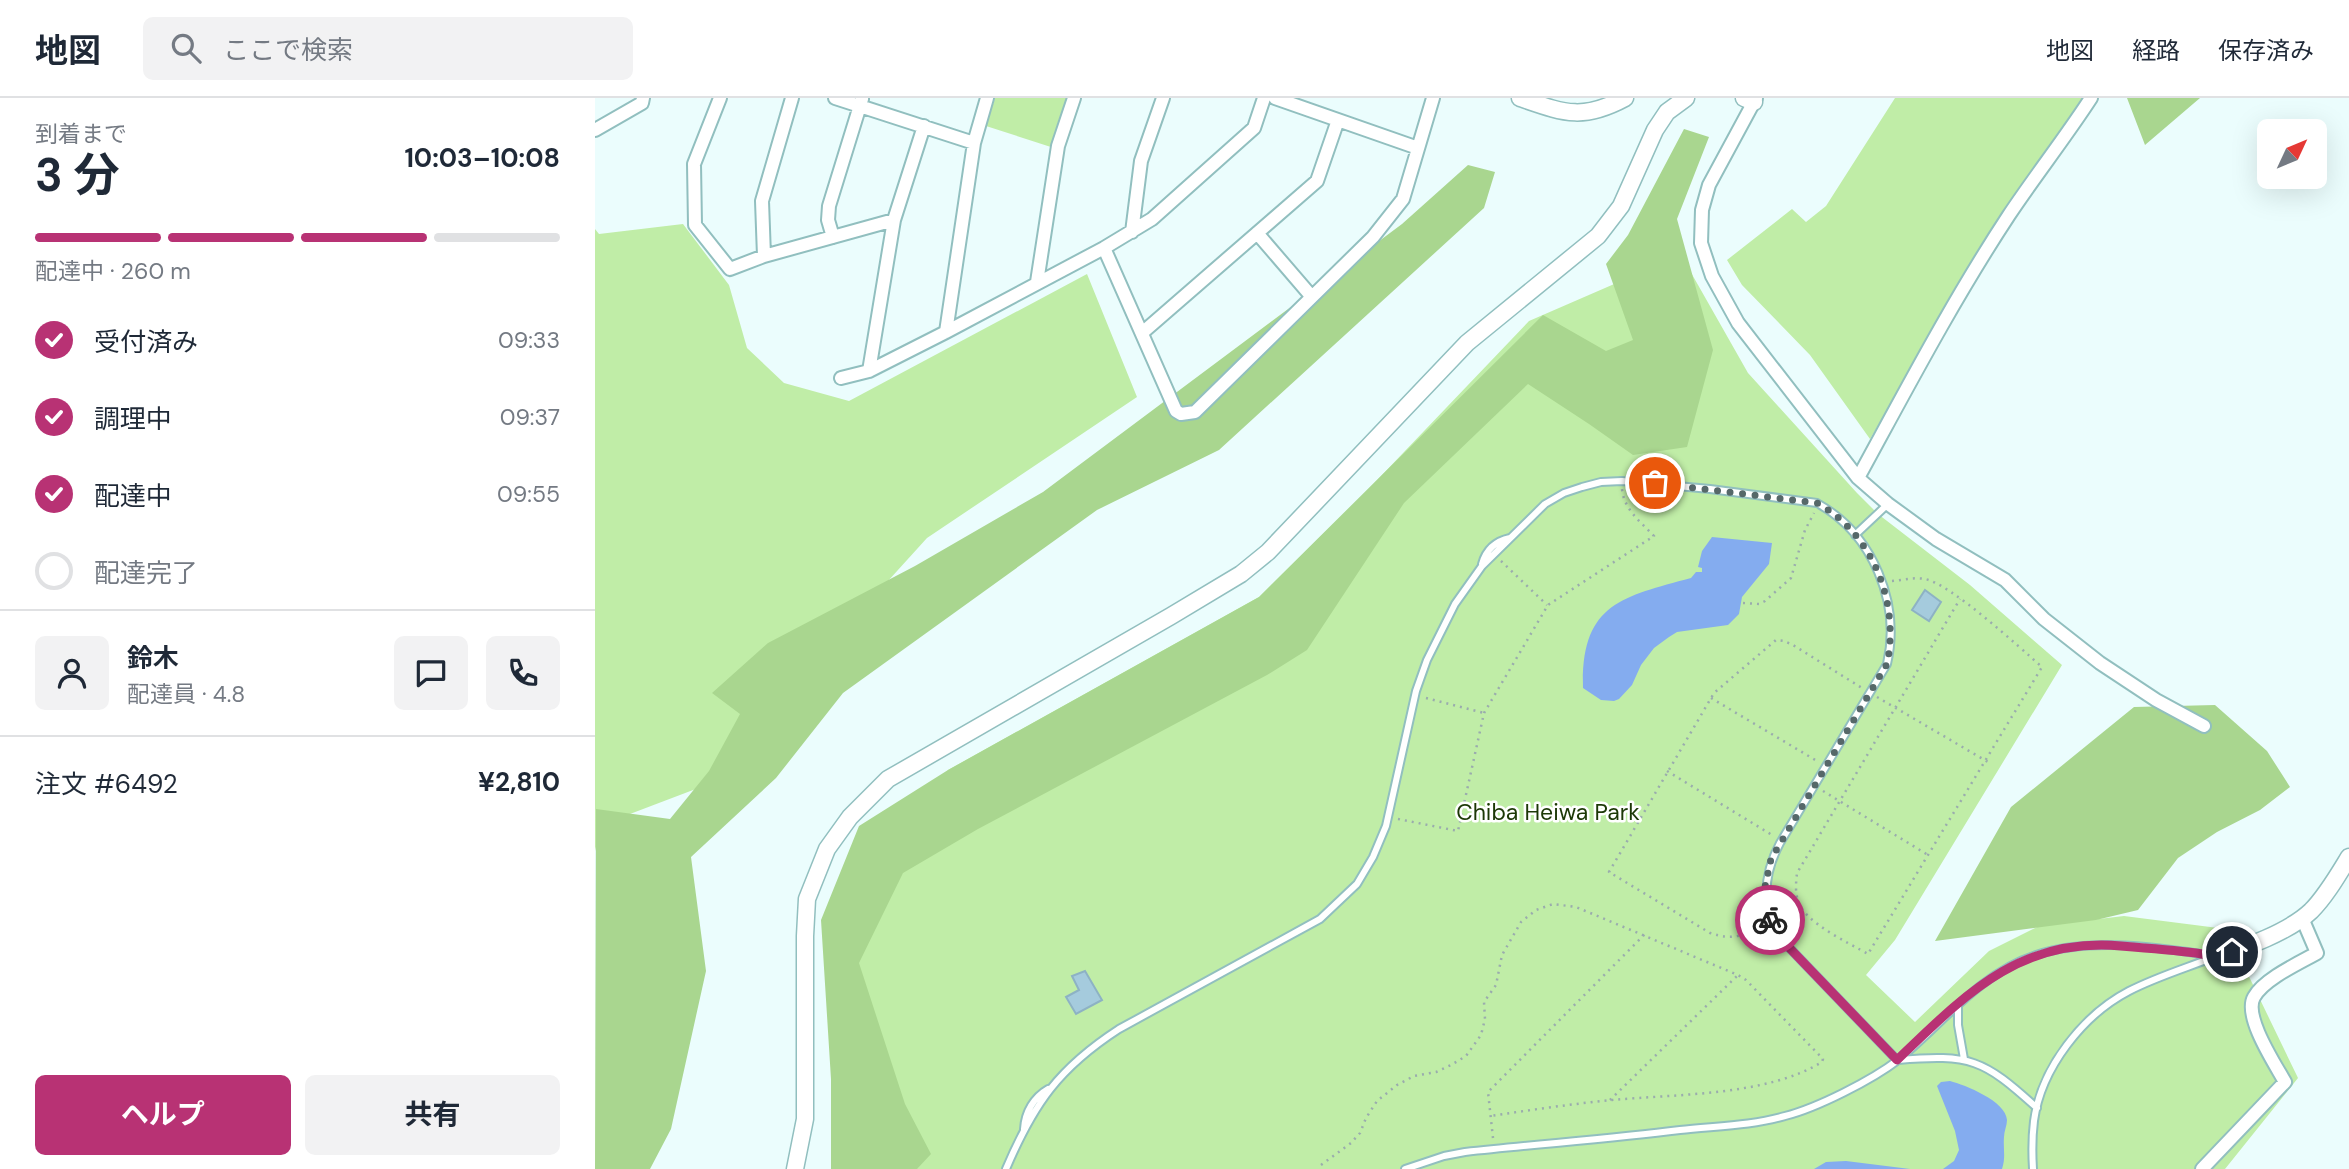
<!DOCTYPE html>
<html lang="ja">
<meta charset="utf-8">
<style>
:root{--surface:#fff;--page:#f2f2f3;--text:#1f2937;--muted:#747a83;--line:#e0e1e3;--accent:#b83274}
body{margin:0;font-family:"DM Sans","Noto Sans JP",sans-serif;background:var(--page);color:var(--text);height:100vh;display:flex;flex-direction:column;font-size:26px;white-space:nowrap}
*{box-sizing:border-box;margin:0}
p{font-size:23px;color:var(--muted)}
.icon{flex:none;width:38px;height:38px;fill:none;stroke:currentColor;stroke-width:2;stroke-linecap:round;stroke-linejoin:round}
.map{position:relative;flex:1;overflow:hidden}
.sheet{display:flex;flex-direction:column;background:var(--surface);width:595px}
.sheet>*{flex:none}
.needle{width:46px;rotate:46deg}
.buttons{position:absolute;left:1662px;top:21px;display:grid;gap:14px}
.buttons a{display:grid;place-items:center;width:70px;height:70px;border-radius:10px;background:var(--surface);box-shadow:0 7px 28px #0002;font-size:35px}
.pin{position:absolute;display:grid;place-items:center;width:60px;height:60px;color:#fff;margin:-30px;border:4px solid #fff;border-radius:50%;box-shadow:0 2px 7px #0007}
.courier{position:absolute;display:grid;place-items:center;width:70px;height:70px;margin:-35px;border:5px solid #b83274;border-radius:50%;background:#fff;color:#222;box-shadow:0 2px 9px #0007}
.summary em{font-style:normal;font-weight:700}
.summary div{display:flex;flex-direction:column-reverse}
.summary{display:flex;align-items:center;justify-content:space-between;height:119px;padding:0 35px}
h1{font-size:46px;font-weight:700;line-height:52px}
.bar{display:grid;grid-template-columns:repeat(4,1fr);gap:10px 7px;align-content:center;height:84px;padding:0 35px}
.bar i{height:9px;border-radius:5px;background:var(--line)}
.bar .active{background:var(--accent)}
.bar p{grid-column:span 4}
.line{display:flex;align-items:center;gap:18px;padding:0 35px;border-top:2px solid var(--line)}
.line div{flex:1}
.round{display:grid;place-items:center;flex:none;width:74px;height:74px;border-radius:10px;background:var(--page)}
ol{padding:0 35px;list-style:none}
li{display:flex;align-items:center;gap:21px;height:77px}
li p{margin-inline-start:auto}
li .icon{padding:7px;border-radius:50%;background:var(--accent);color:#fff;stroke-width:4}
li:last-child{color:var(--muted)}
li i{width:38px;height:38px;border:4px solid var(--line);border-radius:50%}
.action{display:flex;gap:14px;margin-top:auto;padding:14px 35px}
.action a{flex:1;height:80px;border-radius:10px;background:var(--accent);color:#fff;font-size:28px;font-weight:700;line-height:80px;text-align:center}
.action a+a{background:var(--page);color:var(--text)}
header{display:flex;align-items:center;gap:42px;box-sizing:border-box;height:98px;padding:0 35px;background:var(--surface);border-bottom:2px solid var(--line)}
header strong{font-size:33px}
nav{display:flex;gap:38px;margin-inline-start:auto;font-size:24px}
.search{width:490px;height:63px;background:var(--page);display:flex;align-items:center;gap:18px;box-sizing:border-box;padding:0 24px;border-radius:10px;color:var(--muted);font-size:26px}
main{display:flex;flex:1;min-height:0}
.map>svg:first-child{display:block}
</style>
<header>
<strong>地図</strong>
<div class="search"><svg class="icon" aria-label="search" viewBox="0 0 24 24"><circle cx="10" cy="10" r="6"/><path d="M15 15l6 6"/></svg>ここで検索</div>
<nav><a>地図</a><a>経路</a><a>保存済み</a></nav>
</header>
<main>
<section class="sheet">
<div class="summary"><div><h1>3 分</h1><p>到着まで</p></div><em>10:03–10:08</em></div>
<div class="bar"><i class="active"></i><i class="active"></i><i class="active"></i><i></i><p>配達中 · 260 m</p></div>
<ol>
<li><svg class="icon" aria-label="check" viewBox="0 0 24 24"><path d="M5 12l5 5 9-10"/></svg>受付済み<p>09:33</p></li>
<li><svg class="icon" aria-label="check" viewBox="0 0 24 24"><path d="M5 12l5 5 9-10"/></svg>調理中<p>09:37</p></li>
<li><svg class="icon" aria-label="check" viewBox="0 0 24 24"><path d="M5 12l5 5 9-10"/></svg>配達中<p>09:55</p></li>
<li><i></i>配達完了</li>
</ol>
<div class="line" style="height:126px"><a class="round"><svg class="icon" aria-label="person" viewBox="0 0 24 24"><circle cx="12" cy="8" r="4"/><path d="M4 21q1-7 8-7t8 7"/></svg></a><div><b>鈴木</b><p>配達員 · 4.8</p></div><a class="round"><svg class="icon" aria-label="chat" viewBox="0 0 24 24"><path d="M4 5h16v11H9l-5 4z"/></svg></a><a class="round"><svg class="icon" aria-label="phone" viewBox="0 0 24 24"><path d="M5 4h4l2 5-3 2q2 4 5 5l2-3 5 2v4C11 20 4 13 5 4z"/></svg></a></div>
<div class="line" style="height:91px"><div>注文 #6492</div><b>¥2,810</b></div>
<div class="action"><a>ヘルプ</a><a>共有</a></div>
</section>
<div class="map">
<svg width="1754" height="1071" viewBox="0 0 1754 1071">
<rect width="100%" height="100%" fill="#ebfdfd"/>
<path fill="#c0eda7" d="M400,0H475L459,50L391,28Z
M1300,0H1489L1463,45L1414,107L1275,341L1215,257L1147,187L1132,162L1197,111L1211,124L1231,108Z
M88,126L134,187L152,250L189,285L254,303L492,176L542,299L332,440L106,689L6,727L0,753V131L4,136Z
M1086,157L1153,275L1262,395L1283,416L1375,487L1467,567L1300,842L1271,877L1320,924L1394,853L1444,828L1529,818L1631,831L1703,980L1630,1071H244L245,825L353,672L664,499L766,399L934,223Z"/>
<path fill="#a9d68f" d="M1532,0H1605L1550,47Z
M1089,31L1114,39L1082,121L1118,252L1092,349L1038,357L994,326L933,286L809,405L712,552L672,577L383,731L308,775L264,865L310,1006L336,1056L322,1071H236V981L226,822L264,728L353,672L664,499L948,217L1011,253L1038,242L1011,166L1033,137Z
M873,67L900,74L889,110L624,352L502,412L248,595L181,680L96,759L111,873L76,1031L55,1071H0L1,711L75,721L114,673L145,616L117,595L173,545L320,468L448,394L807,126Z
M1620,607L1672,653L1695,689L1665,712L1622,734L1583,760L1543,812L1501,822L1340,843L1416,709L1539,609Z"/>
<path fill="#84acef" d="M1117,439L1177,445L1174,466L1147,499L1144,516L1133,527L1082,534L1074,539L1059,550L1046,567L1037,587L1024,601L1019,603L1006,602L988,590C986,506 1026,499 1096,480L1101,474H1107V470L1103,469L1107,453Z
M1355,983C1370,987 1411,1003 1412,1022C1412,1028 1409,1033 1409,1039C1408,1051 1411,1059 1407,1071H1348L1359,1063L1364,1052L1360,1033L1342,988L1346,984Z
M1251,1063L1315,1071H1219L1231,1064Z"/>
<path fill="#a5cbdd" stroke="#8db2c4" stroke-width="2" d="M1330,492L1346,504L1334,523L1317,512Z
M490,873L507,902L481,916L471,899L484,892L477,878Z"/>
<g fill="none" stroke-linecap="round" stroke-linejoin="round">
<defs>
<path id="service" d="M1260,437L1293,406
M887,466C891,452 901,443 915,440
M1363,907V927L1369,961
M1303,962C1376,956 1388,961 1442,1010
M429,1031C430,1014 439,999 453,991
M411,1071C439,1005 464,970 524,931L725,821L762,786L778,759L791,728L821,593L832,562L860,506L887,468L950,406L969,395L987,389L1006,384L1027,383L1115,391L1222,405C1278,436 1306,505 1292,566L1185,745C1168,777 1166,808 1184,839L1302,962
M810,1071L849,1058L870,1054C942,1046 1014,1041 1085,1032C1120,1028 1156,1028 1190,1018C1222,1010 1277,982 1303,962C1347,926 1385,875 1441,857C1495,839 1564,849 1619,858
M1438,1071C1437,1055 1437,1039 1439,1023C1446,970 1488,917 1534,893C1561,879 1591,870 1619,859"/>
<path id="minor" d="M125,0L99,66L100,127L135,171L169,158L299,122
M240,0L379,45
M680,0L823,50
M1161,0L1114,87L1107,112L1106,145L1117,178L1143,225L1263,380L1293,406L1341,441L1410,482L1449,521L1505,565L1561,602L1609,628
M0,32L47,5L48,0
M537,134L546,63L568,0
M662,135L717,199
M238,139L233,122L234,108L267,1
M509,150L581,313L586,316L600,314L778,139L808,101L838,0
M169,158L167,103L197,0
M442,184L463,48L479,0
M351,234L379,45L392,0
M547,235L722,83L743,22
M274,273L299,122L329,28
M246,280L274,273L351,234L509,150L557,121L659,30L669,0
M1263,380C1311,292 1358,202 1414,117C1440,78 1470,40 1496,0
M1607,1071L1690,984C1680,966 1648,918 1659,899C1669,881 1704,865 1722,855L1707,820"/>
<path id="tertiary" d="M925,0C969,15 987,23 1030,0
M1149,0L1159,4
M1621,858C1649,851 1695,833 1716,813C1731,798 1743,777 1754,759
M200,1071L210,1021V838L212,801L232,751L255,719L293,681L576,518L646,476L673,454L872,245L1003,138L1026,108L1060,32L1072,14L1091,0"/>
</defs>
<use href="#service" stroke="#91bfbf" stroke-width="10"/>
<use href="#minor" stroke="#91bfbf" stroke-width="16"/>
<use href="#tertiary" stroke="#91bfbf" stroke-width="19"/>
<path stroke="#9aacad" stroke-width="2.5" stroke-dasharray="2 5" stroke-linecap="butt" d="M906,463L952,507
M1297,483C1308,482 1319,479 1330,481C1356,486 1424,549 1447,569L1273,856C1254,845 1210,825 1203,803C1200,794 1201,784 1202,775L1365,501
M1148,505L1164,506L1170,503L1196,480L1210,432L1219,415
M1282,599L1393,664
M831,600L889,615
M1116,600L1222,663
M1072,673L1177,737
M1228,693L1333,757
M803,721L863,733L889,615L953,507L1059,438C1046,424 1029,412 1027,391
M1170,828C1148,837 1139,843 1115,835L1014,774L1119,595L1181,542L1189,543L1198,547L1267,590
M1015,1002L1143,877
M898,1040L893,994L1050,836
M726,1067L756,1045L765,1035L771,1020L782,1003L802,987L819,978L841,974L856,967L871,958L886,937L890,921L889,904L901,887L907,857L926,824L941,812L958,806L981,809L1143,877L1151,882L1228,961L1227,964C1172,998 1081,996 1017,1002C976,1006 935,1012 895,1018"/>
<use href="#service" stroke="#fff" stroke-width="6"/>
<use href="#minor" stroke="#fff" stroke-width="12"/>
<use href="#tertiary" stroke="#fff" stroke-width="16"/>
</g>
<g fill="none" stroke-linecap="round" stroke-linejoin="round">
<path stroke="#566869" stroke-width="7" stroke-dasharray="0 12.6" d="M1060,385L1222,405C1278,436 1305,505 1292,566L1176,761L1170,789L1175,822"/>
<path stroke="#b83274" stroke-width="9" d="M1175,822L1184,839L1302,962C1370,897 1424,839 1526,848C1551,850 1576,852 1601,855C1608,856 1615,858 1622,858C1627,857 1633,855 1637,854"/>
</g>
<g text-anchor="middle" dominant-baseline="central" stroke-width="5" stroke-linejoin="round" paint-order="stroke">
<g font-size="23" fill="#1c3806" stroke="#fff">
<text x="953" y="714">Chiba Heiwa Park</text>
</g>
</g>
</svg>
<div class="buttons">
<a><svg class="needle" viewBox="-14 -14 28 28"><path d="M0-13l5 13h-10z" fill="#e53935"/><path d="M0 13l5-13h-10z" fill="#747a83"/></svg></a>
</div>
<div class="pin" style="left:1060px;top:385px;background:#ea580c"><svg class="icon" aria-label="bag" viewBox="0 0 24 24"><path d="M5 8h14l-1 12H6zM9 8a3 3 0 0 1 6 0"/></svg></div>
<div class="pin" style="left:1637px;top:854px;background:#1f2937"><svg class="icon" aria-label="home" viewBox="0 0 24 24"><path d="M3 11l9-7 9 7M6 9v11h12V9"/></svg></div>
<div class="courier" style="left:1175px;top:822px"><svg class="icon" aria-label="bike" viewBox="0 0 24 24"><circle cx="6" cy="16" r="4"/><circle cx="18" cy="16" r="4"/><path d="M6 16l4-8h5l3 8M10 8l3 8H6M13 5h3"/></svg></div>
</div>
</main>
